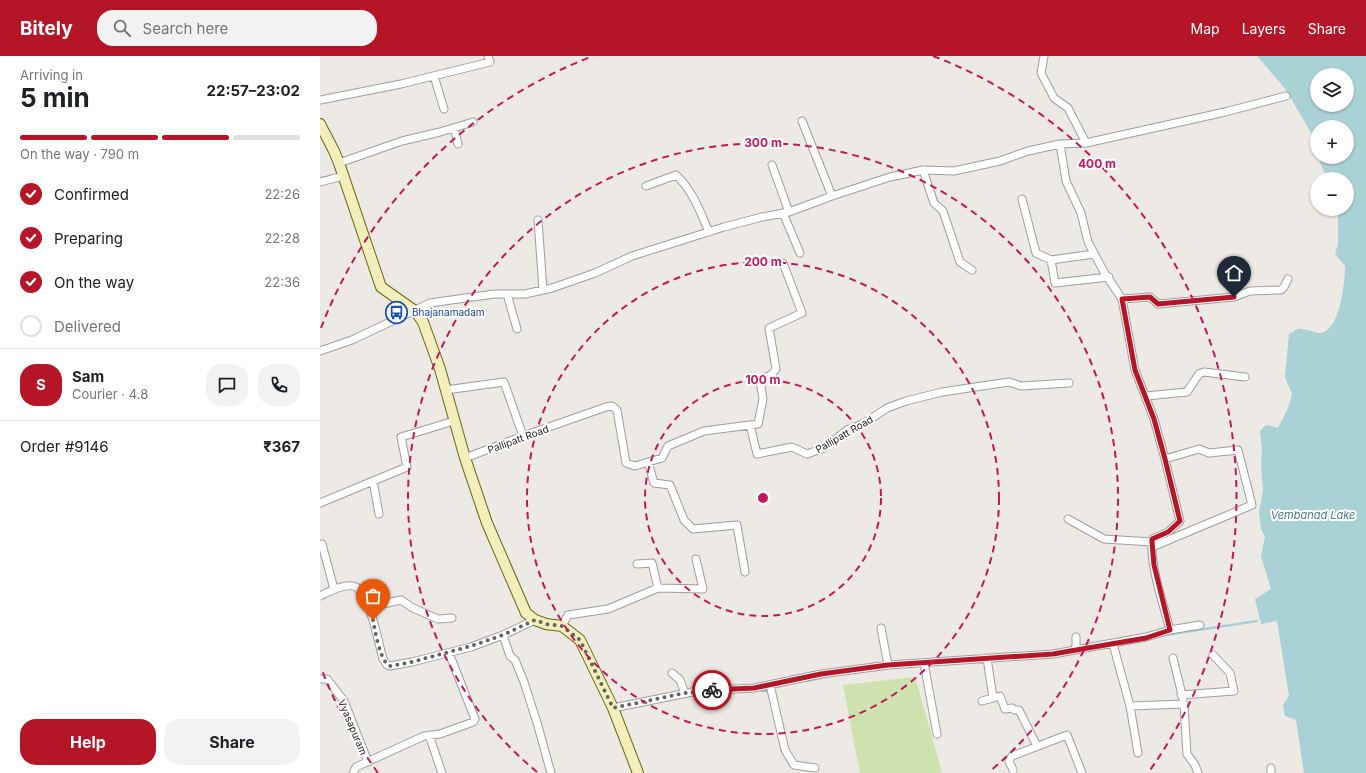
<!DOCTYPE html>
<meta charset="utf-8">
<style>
:root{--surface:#fff;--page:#f2f2f2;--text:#202124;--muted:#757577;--line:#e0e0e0;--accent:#b51627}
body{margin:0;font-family:Inter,sans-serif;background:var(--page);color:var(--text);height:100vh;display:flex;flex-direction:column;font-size:15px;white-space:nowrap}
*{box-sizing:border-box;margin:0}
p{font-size:13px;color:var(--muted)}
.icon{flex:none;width:22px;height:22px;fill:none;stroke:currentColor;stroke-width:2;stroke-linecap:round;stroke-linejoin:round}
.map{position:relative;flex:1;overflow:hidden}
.panel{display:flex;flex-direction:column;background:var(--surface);width:320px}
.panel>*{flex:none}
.buttons{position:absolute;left:990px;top:12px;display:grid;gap:8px}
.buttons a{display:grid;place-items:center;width:44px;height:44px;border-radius:50%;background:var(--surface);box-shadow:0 1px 3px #0004;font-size:20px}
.pin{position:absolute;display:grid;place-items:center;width:34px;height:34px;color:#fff;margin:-41px -17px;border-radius:50% 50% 50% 0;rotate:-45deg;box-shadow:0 0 4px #0007}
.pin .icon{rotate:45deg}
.courier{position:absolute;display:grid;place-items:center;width:40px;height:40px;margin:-20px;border:3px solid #b51627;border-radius:50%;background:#fff;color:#222;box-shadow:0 1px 5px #0007}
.overview em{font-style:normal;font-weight:700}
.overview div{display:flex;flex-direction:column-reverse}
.overview{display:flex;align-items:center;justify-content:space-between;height:68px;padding:0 20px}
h1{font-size:26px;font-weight:700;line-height:30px}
.bar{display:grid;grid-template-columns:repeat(4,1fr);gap:6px 4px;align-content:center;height:48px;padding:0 20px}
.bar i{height:5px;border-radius:3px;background:var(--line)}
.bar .on{background:var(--accent)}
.bar p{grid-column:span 4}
.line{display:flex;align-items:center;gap:10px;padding:0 20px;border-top:1px solid var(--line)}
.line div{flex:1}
.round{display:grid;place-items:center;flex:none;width:42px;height:42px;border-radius:16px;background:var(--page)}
ol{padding:0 20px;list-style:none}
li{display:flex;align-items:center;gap:12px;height:44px}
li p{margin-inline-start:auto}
li .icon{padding:4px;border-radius:50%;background:var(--accent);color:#fff;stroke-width:4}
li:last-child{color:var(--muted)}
li i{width:22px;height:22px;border:2px solid var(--line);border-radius:50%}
.button{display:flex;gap:8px;margin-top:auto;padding:8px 20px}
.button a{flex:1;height:46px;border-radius:16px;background:var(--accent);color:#fff;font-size:16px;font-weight:700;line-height:46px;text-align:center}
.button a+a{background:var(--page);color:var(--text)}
header{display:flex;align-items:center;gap:24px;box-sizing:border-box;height:56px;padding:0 20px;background:var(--accent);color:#fff}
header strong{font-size:19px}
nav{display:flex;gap:22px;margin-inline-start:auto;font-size:14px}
.search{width:280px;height:36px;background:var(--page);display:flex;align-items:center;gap:10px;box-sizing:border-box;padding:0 14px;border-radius:16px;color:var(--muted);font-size:15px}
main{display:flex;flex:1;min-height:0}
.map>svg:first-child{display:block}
</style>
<header>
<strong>Bitely</strong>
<div class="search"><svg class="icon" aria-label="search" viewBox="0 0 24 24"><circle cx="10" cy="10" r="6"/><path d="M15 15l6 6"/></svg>Search here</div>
<nav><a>Map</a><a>Layers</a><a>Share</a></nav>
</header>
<main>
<section class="panel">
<div class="overview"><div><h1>5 min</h1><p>Arriving in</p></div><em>22:57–23:02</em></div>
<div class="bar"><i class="on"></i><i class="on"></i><i class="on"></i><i></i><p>On the way · 790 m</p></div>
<ol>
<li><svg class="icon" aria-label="check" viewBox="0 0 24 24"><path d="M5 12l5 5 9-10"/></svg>Confirmed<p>22:26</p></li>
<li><svg class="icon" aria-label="check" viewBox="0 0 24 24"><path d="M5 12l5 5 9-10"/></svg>Preparing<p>22:28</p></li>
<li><svg class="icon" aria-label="check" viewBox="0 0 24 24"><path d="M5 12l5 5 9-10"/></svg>On the way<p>22:36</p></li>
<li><i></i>Delivered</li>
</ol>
<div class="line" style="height:72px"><b class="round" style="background:var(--accent);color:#fff">S</b><div><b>Sam</b><p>Courier · 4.8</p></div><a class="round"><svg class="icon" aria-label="chat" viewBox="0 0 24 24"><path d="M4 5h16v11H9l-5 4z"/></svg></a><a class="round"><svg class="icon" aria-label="phone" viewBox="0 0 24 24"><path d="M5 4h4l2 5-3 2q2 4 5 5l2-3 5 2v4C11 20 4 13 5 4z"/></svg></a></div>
<div class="line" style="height:52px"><div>Order #9146</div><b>₹367</b></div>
<div class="button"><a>Help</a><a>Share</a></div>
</section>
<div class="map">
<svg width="1046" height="717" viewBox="0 0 1046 717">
<rect width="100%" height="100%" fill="#ede9e4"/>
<path fill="#cee2af" d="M595,621L622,717H540L523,629Z"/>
<path fill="#a9d1d6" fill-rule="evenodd" d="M937,0H1046V717H984L976,664L965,660L963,649L969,640L957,565L941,568L935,543L951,533L941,500L945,481L941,473L939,456L943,435L941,409L942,393L940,375L946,369L958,372L968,352L972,338L965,321L969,278C972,277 975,274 978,273C984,272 993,277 1000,277C1020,276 1025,226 1025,210L1015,198L1018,188V153H1027V123H1008L1000,107L1001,101H1027V71H997V87L966,34ZM997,19H1027V49H997Z"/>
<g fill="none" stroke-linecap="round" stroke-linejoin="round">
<path stroke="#a9d1d6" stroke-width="2.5" d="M839,580L937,565
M487,625L509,620
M439,633L442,635H448V633"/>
<defs>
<path id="minor" d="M724,0L721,17L734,42L748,52L766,87
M114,20L124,53
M0,44L81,28L170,6L168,0
M482,65L512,140
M134,72L138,88
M19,107L82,85L120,76L153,66
M452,109L469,156
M603,114L614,147L623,155L640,206L652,214
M0,126L23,120
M326,130L356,119C373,135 380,155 389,176
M702,143L716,197L731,204L774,198
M463,157L480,197
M218,164L223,234
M731,204L735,227L789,221
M187,238L197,273
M802,243L830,241L838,248L914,241L930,235L961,234L964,231L968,223
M0,295L32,284L110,247L174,238H205L232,232L275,217L312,200L404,171L442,161L469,156L512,140L570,121L603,114L634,115L680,105L708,95L740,88L766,87L905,56L966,40
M126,334L184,326L203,380
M826,340L867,336L879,318L884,316L925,321
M430,369L438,368L443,343L440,325L452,318L456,313L449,272L482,257L463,207
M145,402L203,380L286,351L292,350L297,354L306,407L315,410L342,402L348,390L384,375L430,369L437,398L472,391L487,398L504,392L527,374L543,368L567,352L586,345L622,336L689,326L701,330L749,327
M328,406L334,427L350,429L364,464L373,473L417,469L425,516
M53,425L59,458
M0,447L87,411L81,381L134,365
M748,463L784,483L832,486
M2,488L14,533
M832,491L932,449L918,394L889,397L879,393L845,403
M317,508L332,507L338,532L383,533L376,503
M0,540C8,536 27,526 36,531C50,539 58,586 63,603L67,609L70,610L92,606L151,591L183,579L215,564
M49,551L81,544L93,552L118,563L132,562
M242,570L248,559L288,553L338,532
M561,572L568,609
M850,574L880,569
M183,579L190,600L195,604L204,626L218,670L231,717
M756,581V593
M793,588L810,650L864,648L867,698L875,709L878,717
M667,602L673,642L680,640L685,653L692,652L694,654H699L717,690
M853,602L863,643
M604,607L617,678
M352,617L360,624L365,637
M0,623H7L24,645L48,706
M450,629L465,694L474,709L495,712
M861,639L914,635L910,617L893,599
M662,645L673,642
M810,650L818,697
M293,652L377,635L434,632L501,618L569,609L733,598L826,581L850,574C843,547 830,511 832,483L848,476L860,465L845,403L834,363L815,314L802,243L784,216L768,186L761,157L746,125L740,88
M109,679L122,717
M951,712V717
M693,714L689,705L692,700L747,679L762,717
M33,717L36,711L104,680L120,678L153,666L155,663L129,597"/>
<path id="secondary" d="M0,68L14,95L19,107L61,231L95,255L103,266L120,313L145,402L167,467L206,557L215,564L226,568L242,570L260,584L293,652L318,717"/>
</defs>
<use href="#minor" stroke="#9e9e9e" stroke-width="9"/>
<use href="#secondary" stroke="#686811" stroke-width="12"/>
<use href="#minor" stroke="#fff" stroke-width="7"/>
<use href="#secondary" stroke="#f2efbd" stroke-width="10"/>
</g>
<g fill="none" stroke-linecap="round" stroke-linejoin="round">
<path stroke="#666463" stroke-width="4" stroke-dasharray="0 7.2" d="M53,564C55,574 60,606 70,610L92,606L151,590L183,579L215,564L226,568L242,570L260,584L293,652L365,637L392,634"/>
<path stroke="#b51627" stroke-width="5" d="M392,634L434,632L501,618L568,609L733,598L826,582L850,574L834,509L832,486V483L848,476L860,465L845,403L834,363L815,314L802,243L830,241L838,248L914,241"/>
</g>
<g fill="none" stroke="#c2185b" stroke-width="2" stroke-dasharray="7 5">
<circle cx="443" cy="442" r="118"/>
<circle cx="443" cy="442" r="236"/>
<path d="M217 716A355 355 0 1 1 669 716"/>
<path d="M58 717A473 473 0 0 1 1 612M1 272A473 473 0 0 1 273 0M613 0A473 473 0 0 1 828 717"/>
</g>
<defs>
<symbol id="bus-ring" viewBox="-11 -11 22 22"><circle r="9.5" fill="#fff" stroke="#1a4fb4" stroke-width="1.5"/><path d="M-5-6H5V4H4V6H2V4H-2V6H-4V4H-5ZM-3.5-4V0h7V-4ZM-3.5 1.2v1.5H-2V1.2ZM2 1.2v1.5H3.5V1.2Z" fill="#1a4fb4"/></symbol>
</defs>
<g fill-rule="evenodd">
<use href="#bus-ring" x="64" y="244" width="25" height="25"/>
</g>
<g text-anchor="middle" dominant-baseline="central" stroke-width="4" stroke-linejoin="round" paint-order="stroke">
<g font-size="10" fill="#164399" stroke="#fff" text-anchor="start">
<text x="92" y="256">Bhajanamadam</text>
</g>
<g font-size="10" fill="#1d1d1d" stroke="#fff">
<text transform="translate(524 378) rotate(-30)">Pallipatt Road</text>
<text transform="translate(198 383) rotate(-20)">Pallipatt Road</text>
<text transform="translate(33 671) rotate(67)">Vyasapuram</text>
</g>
<g font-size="11" font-style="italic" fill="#4d7894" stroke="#fff">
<text x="993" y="459">Vembanad Lake</text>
</g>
</g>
<circle cx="443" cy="442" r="6" fill="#c2185b" stroke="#fff" stroke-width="2"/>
<g font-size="12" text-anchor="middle" font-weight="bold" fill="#c2185b" stroke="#fff" stroke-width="4" stroke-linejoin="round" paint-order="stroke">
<text x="443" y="91">300 m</text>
<text x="777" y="112">400 m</text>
<text x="443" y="210">200 m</text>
<text x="443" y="328">100 m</text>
</g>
</svg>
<div class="buttons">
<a><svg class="icon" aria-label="layers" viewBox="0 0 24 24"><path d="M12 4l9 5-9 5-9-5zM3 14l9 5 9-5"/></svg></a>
<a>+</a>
<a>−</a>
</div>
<div class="pin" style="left:53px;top:564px;background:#ea580c"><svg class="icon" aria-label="bag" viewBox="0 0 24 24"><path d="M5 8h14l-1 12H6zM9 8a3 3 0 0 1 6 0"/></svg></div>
<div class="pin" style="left:914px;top:241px;background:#1f2937"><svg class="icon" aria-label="home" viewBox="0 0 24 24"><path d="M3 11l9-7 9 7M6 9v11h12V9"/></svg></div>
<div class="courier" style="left:392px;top:634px"><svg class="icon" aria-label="bike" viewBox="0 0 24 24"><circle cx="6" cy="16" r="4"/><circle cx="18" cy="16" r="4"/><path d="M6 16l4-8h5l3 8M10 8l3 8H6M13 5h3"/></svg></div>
</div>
</main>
